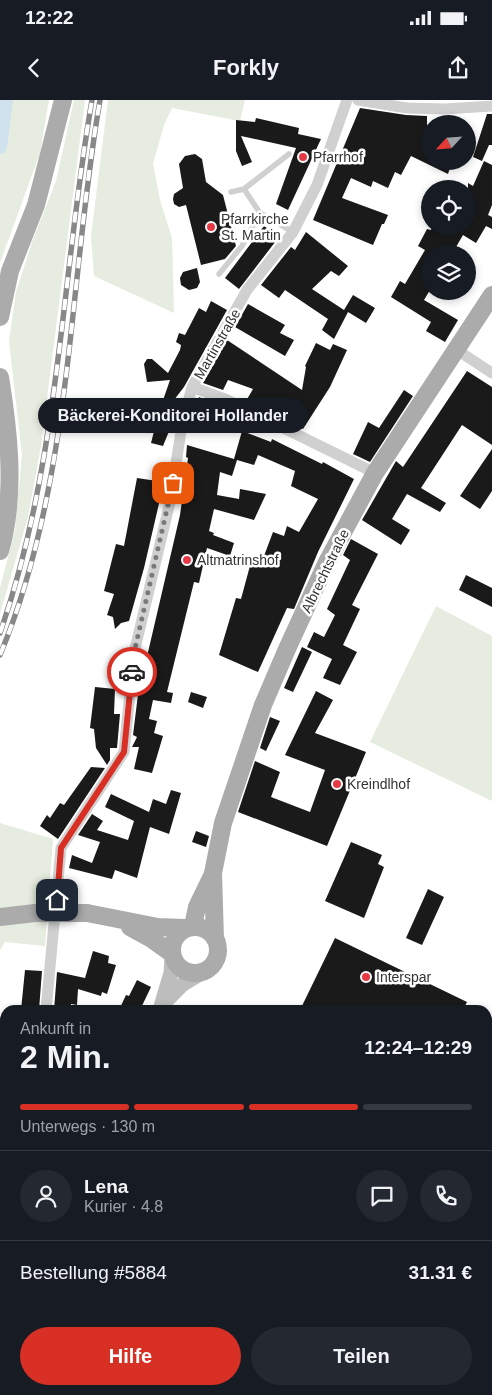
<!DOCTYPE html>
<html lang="de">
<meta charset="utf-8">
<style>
:root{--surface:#171b24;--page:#242831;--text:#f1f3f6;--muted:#9ea1a6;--line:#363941;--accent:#d93025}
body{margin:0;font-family:Arial,sans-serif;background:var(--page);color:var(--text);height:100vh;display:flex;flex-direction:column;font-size:19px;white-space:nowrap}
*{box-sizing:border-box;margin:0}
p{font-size:16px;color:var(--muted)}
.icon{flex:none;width:28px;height:28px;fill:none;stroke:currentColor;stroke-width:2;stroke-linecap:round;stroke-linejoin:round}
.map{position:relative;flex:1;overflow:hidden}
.details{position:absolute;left:0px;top:905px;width:492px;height:390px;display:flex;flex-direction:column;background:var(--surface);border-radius:15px 15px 0 0;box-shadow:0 2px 8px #0003}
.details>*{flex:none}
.needle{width:32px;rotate:244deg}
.fabs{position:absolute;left:421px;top:15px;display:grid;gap:10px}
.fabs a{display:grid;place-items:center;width:55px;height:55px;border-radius:50%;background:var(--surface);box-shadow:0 2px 8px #0003;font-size:25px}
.pin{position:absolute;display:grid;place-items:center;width:42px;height:42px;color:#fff;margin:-21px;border-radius:10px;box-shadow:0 2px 8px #0006}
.courier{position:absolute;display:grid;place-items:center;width:50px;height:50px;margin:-25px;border:4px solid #d93025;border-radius:50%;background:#fff;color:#222;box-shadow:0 1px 6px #0007}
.bubble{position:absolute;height:35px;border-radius:18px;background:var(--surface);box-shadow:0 2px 8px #0003;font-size:16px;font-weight:800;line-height:35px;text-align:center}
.overview em{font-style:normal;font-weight:800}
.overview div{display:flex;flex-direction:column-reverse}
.overview{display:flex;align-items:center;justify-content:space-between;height:85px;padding:0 20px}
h1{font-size:32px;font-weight:800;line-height:38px}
.bar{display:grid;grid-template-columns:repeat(4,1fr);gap:8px 5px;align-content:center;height:60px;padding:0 20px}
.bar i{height:6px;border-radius:4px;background:var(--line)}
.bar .current{background:var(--accent)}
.bar p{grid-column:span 4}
.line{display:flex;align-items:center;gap:12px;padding:0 20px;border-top:1px solid var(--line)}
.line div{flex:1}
.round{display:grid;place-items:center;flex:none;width:52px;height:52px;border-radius:26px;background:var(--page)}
.cta{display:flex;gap:10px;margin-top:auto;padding:10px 20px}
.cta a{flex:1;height:58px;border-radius:30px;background:var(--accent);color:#fff;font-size:20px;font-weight:800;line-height:58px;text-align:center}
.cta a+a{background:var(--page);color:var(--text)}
.status{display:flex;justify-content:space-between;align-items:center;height:35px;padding:0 25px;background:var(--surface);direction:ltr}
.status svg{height:14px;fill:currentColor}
header{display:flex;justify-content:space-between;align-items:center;height:65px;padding:0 20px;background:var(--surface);font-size:22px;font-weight:800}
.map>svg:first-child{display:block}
</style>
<div class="status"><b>12:22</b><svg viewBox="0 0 49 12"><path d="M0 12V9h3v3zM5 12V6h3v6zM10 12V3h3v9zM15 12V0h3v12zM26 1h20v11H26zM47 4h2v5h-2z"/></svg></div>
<header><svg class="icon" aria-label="back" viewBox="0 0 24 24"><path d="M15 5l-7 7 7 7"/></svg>Forkly<svg class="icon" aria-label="share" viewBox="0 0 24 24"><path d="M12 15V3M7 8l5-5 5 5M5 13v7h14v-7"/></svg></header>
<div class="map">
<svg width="492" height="1295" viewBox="0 0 492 1295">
<rect width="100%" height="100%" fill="#fff"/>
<path fill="#e6ecdf" d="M0,0H49L40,53L0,163Z
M74,0H85L41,346L28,417L0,514V488L15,430L22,355L9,241L16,192L32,142L56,81Z
M108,0H245L240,21L172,8L164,25L153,64L160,100L172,138L174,213L94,176L91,136Z
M436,506L492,536V701L370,642Z
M0,723L53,739L45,846L5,842L0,850Z"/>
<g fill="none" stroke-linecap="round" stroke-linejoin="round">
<path stroke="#cfe2ee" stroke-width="14" d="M0,47L6,0"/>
</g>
<path fill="#1a1a1a" d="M360,8L406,15L427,16V52L430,54V61H452L448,74L411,56L401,75L395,72L388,88L373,81L371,87L351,78L342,98L388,115L384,124H382L373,145L313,120Z
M487,14H492V45H489L482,61L473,57Z
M256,18L299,28L298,34L321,39L288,110L276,104L296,48L241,36L252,62L242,66L236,51V20L255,22Z
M195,54L202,59L206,82L223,95L236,146L225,159L201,165L186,105L179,107L174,104L173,99L174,94L183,88L179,64L185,56Z
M484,61L492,65V105L488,115L492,117V129L486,126L476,143L463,135L452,154H430V190L424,200L458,220L445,242L426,231L431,222L391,197L400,181L405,184L425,150L418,146L427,129L431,130L432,126H468V83L473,86Z
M264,126L279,137L239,189L225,178Z
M306,132L348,166L339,176L331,171L312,189L344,210L353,195L375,208L366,223L348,212L334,239L322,230L328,219L285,190L279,198L261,185L291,147L295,150Z
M197,168L200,182L197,188L189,190L181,185L180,178L183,172Z
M211,201L227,210L184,287L167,309L176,314L163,346L151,343L154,331L148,328L158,305L161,306L170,280L147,282L144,264L147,259H152L168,273L180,250L181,245L176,242L179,233L185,235L199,208L206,212Z
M248,204L285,225L280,233L294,240L285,256L235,227Z
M227,240L302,290L306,267L305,266L316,243L330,250L333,244L347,250L330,287L303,329L246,301L253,289L228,280L223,290L203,283Z
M467,271L492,287V345L462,325L421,388L446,403L440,412L407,394L392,419L410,430L401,445L362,420L396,361L403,367Z
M404,290L413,296L370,362L353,354L368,322L379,328Z
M199,297L250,320L248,327L222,315L217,329L193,324Z
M242,331L271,342L272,339L322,364L323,362L354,379L318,452L294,509L287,508L258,572L219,555L236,498L241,499L251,462L261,464L273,432L284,436L287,426L299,432L318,399L291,386L295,371L258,355L254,365L237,360L232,376L220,372L217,395L239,399L240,389L266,394L254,420L214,409L209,431L214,433L213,435L234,443L230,456L207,448L199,483L194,482L167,592L173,593L171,603L153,600L149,619L157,621L154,633L163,636L152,673L134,669L139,647H132L137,637L133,635L140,578H142L180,415L188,358L186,357L187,345L234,359Z
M492,349V391L480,409L460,396Z
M137,378L164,382L144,468L129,521L121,523L115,529L113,517L107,515L114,494L104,491L116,444L124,446Z
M351,439L378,454L352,505L360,509L343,545L357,552L340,585L323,578L332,559L307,547L314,532L324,537L335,515L327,509L350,460L343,455Z
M466,475L492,488V507L459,490Z
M302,547L312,552L293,592L284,588Z
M95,587L115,589L114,614H120L117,648H110V660L107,665L96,648L94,629L90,628Z
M316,591L333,600L315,633L366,652L327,746L238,712L255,661L280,672L271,697L310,712L325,670L285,655Z
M191,592L207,597L203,608L188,602Z
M270,617L280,621L266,651L260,648Z
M91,667L105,668L58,739L40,726L47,715L50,718L60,703L64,705Z
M171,690L181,693L169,734L150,727L137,778L115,770L112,779L69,768L72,755L92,763L100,742L78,735L92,714L103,721L97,730L128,740L134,721L105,707L111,694L149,712L153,699L166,704Z
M196,731L209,736L206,747L192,742Z
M351,742L382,755L378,764L384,767L364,818L325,801Z
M428,789L444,797L422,845L406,838Z
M335,838L467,902L463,910H300Z
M93,851L109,856L108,863L116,865L107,894L102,892L101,896L78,889L77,905L71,904V910H54L57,872L85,878Z
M25,870L42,871L39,910H21Z
M137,880L151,887L140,910H119L126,895L129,896Z"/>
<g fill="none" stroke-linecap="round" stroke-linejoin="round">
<path stroke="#d0d0d0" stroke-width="5.5" d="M244,89L260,113L293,132
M231,92L244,89L289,54
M219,174L242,146L260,113
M85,1295L87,1290"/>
<path stroke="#d0d0d0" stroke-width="11" d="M358,0L407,8L444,9L492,6
M457,250L492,273
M192,287L225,299L375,373
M46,910L61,748L124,652L134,553L170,402L182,325L192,287L247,190L293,132L317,85L347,0
M301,1295L304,1290"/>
<path stroke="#bdbdbd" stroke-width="15" d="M164,903L183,884L203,872
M160,910L171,873L172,858
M0,1247L5,1231
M0,1276L5,1280
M22,1290L30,1295"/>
<path stroke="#ababab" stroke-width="18" d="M0,217L10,171L36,105L63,0
M0,277C9,333 16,396 0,451
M87,813L158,827L185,828
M193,826L197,807L212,776
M172 850a23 23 0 1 1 46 0a23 23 0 1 1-46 0Z
M130,827L150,838L171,853
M215,839L213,773L223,723L263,605L287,549L327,462L375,373L492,195"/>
<defs>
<path id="rail" d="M0,533C60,361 61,178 92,0
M0,555C73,380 68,184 100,0"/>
</defs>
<use href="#rail" stroke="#888" stroke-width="5.5"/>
<use href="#rail" stroke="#fff" stroke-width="4" stroke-dasharray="11" stroke-linecap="butt"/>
<path stroke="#ababab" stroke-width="18" d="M0,817L35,813H87"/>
</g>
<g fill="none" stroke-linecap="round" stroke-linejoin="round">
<path stroke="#7a7a7a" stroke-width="5" stroke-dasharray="0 9" d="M132,572L134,553L173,383"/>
<path stroke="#d93025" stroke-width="6" d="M57,800L61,748L124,652L132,572"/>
</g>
<g fill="#e63946" stroke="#fff" stroke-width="2">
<circle cx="303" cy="57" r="5"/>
<circle cx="211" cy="127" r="5"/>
<circle cx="187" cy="460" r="5"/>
<circle cx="337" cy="684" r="5"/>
<circle cx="366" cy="877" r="5"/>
</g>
<g text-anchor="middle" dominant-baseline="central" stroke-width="5" stroke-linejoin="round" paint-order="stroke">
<g font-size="14" fill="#333" stroke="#fff" text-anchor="start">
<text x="313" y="57">Pfarrhof</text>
<text x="221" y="119">Pfarrkirche<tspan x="221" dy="16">St. Martin</tspan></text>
<text x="197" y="460">Altmatrinshof</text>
<text x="347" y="684">Kreindlhof</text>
<text x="376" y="877">Interspar</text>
</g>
<g font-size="14" fill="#333" stroke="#fff">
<text transform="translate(217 244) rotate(-60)">Martinstraße</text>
<text transform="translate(325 471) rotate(-64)">Albrechtstraße</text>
</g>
</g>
</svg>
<div class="fabs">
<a><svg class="needle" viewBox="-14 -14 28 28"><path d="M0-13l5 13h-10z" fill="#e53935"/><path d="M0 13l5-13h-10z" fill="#9ea1a6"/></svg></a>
<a><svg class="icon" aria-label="locate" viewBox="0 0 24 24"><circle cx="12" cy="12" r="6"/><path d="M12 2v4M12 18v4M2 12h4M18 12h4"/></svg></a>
<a><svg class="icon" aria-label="layers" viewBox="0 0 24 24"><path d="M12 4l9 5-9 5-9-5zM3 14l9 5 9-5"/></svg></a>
</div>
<div class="pin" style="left:173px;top:383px;background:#ea580c"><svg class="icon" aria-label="bag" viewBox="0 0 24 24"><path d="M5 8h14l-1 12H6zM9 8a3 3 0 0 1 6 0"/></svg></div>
<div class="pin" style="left:57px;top:800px;background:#1f2937"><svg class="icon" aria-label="home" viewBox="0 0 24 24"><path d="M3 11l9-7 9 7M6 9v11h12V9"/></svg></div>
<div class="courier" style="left:132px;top:572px"><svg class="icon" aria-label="car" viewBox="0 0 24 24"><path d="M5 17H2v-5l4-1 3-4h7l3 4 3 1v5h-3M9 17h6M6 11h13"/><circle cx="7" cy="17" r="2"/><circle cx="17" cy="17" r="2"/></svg></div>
<div class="bubble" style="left:38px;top:298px;width:270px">Bäckerei-Konditorei Hollander</div>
<section class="details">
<div class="overview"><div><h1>2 Min.</h1><p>Ankunft in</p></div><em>12:24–12:29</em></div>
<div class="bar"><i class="current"></i><i class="current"></i><i class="current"></i><i></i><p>Unterwegs · 130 m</p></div>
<div class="line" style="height:90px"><a class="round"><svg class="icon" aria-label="person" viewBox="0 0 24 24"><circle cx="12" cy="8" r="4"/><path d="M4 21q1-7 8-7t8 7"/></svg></a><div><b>Lena</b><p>Kurier · 4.8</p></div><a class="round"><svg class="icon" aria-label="chat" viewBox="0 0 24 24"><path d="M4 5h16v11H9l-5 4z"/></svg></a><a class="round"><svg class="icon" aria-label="phone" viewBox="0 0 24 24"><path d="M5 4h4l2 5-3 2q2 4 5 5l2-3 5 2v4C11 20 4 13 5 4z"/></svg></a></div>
<div class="line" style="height:65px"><div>Bestellung #5884</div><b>31.31 €</b></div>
<div class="cta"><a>Hilfe</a><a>Teilen</a></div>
</section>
</div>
